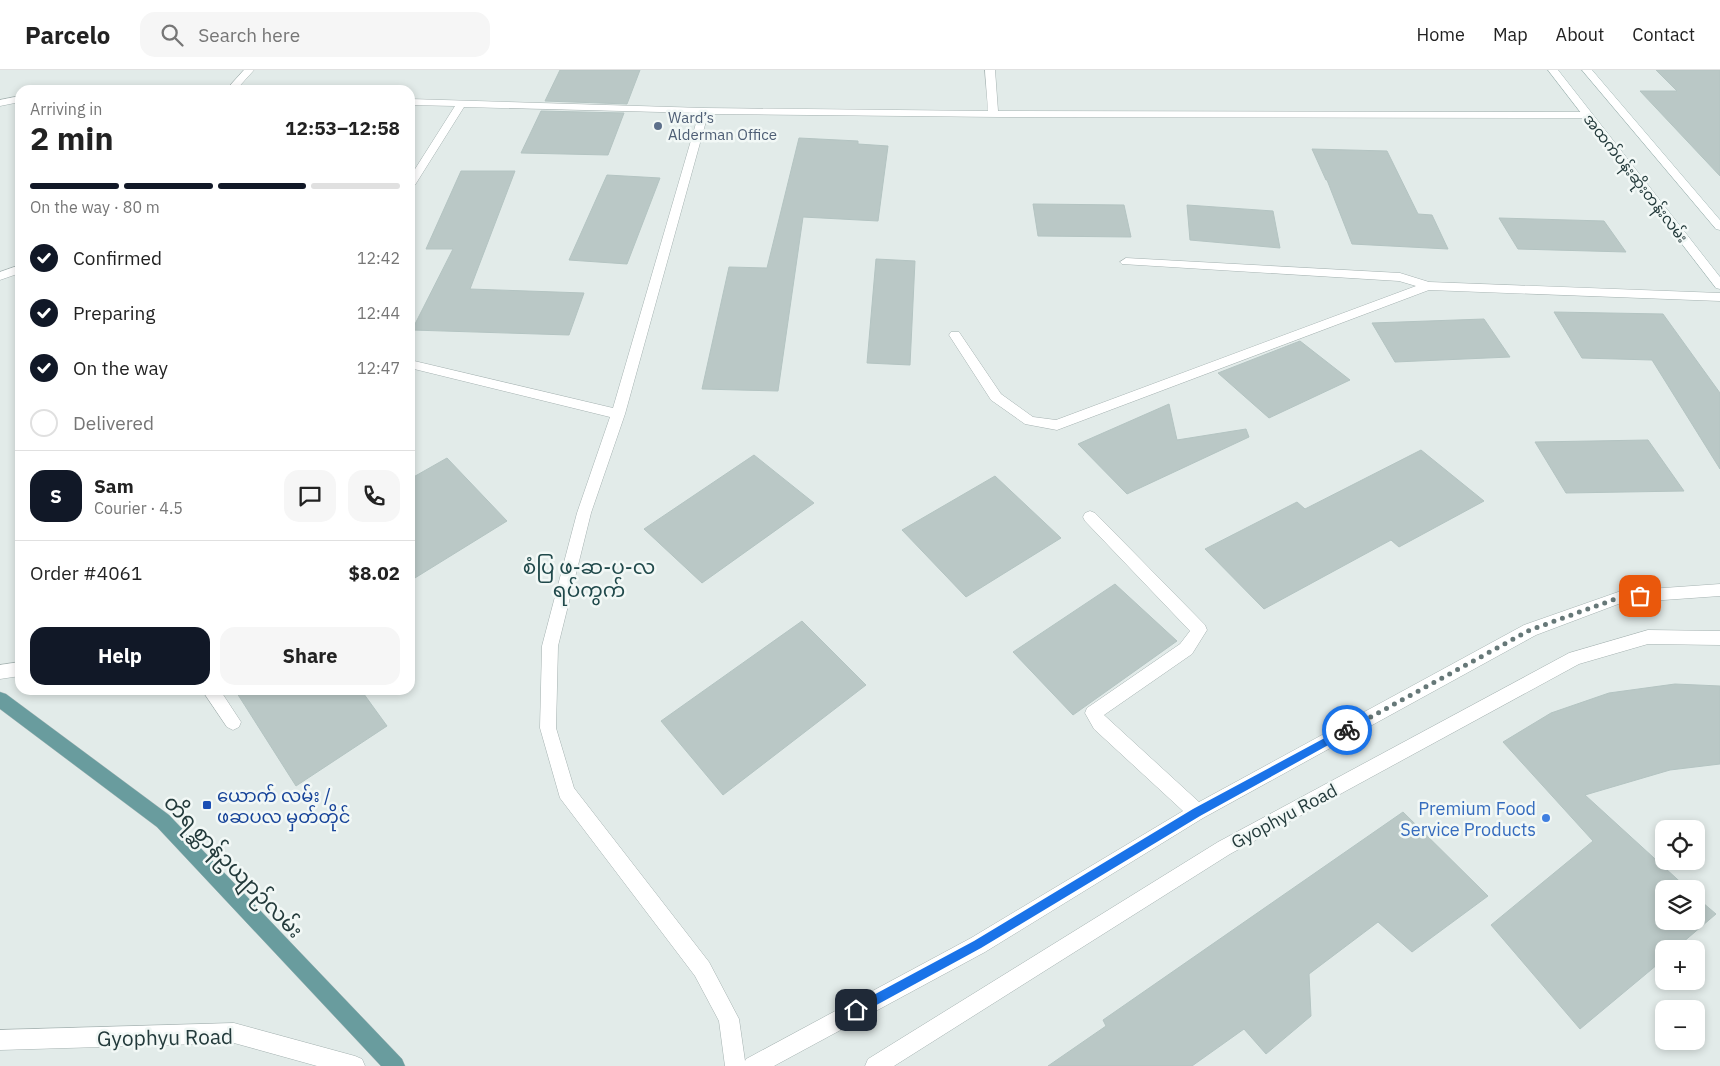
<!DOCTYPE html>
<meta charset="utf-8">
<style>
:root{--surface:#fff;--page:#f6f6f6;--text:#222;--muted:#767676;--line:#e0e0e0;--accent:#111827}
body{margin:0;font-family:"IBM Plex Sans","Noto Sans Myanmar",sans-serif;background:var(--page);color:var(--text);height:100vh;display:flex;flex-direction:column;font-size:19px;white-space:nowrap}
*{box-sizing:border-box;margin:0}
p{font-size:16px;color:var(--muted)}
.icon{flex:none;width:28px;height:28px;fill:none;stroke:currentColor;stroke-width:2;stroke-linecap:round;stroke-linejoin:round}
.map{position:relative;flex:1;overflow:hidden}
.panel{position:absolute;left:15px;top:15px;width:400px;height:610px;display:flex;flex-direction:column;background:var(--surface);border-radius:15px;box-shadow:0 2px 8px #0003}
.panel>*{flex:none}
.tools{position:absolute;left:1655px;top:750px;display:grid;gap:10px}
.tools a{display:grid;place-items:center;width:50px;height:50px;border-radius:10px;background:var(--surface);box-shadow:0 2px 8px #0003;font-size:25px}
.pin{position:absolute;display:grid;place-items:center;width:42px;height:42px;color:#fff;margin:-21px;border-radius:10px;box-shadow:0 2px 8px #0006}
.courier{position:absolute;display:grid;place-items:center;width:50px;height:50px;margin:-25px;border:4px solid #1a73e8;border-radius:50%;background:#fff;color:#222;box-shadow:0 1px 6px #0007}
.summary em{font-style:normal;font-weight:700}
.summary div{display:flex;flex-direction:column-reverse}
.summary{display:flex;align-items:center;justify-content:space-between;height:85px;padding:0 15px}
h1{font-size:32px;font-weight:700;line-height:38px}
.bar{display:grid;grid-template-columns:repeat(4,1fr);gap:8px 5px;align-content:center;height:60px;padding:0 15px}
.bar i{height:6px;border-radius:4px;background:var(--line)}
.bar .current{background:var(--accent)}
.bar p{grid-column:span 4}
.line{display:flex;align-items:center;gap:12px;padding:0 15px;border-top:1px solid var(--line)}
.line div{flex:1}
.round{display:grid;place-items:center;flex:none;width:52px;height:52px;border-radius:15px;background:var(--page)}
ol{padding:0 15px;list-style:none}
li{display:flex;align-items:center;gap:15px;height:55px}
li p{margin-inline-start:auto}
li .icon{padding:5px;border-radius:50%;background:var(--accent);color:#fff;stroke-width:4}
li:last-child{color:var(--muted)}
li i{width:28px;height:28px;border:2px solid var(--line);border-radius:50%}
.cta{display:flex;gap:10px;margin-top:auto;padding:10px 15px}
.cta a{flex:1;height:58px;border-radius:15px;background:var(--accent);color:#fff;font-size:20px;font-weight:700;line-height:58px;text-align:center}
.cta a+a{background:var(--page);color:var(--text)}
header{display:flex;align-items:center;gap:30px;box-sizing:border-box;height:70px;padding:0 25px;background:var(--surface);border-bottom:1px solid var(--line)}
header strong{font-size:24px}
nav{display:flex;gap:28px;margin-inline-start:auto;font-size:18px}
.search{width:350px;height:45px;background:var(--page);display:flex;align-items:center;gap:12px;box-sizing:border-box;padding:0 18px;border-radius:15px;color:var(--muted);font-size:19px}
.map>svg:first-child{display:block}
</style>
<header>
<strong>Parcelo</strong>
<div class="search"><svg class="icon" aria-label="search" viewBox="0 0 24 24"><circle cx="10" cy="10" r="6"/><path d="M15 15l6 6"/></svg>Search here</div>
<nav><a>Home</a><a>Map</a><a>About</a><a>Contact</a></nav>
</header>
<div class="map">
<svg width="1720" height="996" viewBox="0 0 1720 996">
<rect width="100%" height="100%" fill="#e2ebe9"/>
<path fill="#bac8c6" stroke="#b4c4c2" d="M560,0H640L627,34L545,31Z
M1656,0H1720V106L1640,21H1677Z
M541,41L624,43L608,85L521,83Z
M799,68L858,71V74L888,76L878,151L803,147L778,321L702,319L729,197L767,198Z
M1312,79L1387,81L1418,144L1432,145L1448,179L1352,174L1327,110H1326Z
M461,101H515L470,219L584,223L569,265L412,260L453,179H426Z
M607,105L660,108L627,194L569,190Z
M1033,134L1124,135L1131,167L1038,166Z
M1187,135L1273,141L1280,178L1190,170Z
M1499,148L1604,151L1626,182L1518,179Z
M876,189L915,191L910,295L867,293Z
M1554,242L1663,244L1720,323V399L1652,290L1582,288Z
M1484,249L1510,287L1395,292L1372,253Z
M1300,271L1350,310L1269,348L1218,303Z
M1169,334L1177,370L1246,359L1249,367L1127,424L1078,374Z
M1648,370L1684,421L1566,423L1535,372Z
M1421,380L1484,431L1399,477L1391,470L1264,539L1205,479L1297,432L1305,439Z
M754,385L814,433L702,513L644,459Z
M447,388L507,451L410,511V409Z
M995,406L1061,468L966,527L902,460Z
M1115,514L1177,571L1073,645L1013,582Z
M802,551L866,615L723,725L661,651Z
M1675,614L1720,616V694L1670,700L1585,725L1688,819H1664V851H1696V827L1716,844L1675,879H1664V889L1580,959L1491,855L1593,771L1503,672L1551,643L1609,623Z
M235,620H361L387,656L296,716Z
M1403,742L1488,826L1412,882L1378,852L1309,904L1311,946L1266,984L1244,959L1192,996H1048L1106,956L1103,950Z"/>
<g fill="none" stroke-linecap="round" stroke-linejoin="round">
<defs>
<path id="street" d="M244,0H254L236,20H226Z
M985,0H995L998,41L1588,42L1593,45L1588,48L999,47L708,44L625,344L591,443L558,576L556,658L574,718L709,892L739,949L745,991L746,989L971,868L1183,741L1094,659L1085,643L1087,638L1180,574L1190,561L1085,451L1083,447L1085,443L1090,441L1095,443L1205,555L1207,560L1192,584L1104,645L1199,732L1524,555L1621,521L1720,514V526L1621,533L1536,565L1203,748L985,882L774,996H725L719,951L695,906L560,728L540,658L542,576L577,443L610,347L410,298V290L613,338L699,43L464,37L415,115L410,118V107L455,36L410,35V29L704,38L988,41Z
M20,26V32L0,36V30Z
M1126,188L1400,203L1429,212L1720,223V231L1429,220L1057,360L1025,354L991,330L949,265L951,262H959L1001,324L1033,347L1056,350L1416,216L1399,211L1122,194L1120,192Z
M20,195V203L0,210V202Z
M1648,560L1720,561V575L1648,574L1579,594L1230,784L894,996H865L868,989L1218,772L1569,583Z
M20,592V606L0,609V595Z
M202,620H220L241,652L239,657L233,660L227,657Z
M234,953L355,986L362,989L365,996H317L234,973L0,980V960Z"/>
<path id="secondary" d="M1548,0H1558L1720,207V219L1716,218Z
M1582,0H1592L1720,150V160L1716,159Z"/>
<path id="primary" d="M0,622L6,624L169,745L402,989L405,996H381L157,757L0,639Z"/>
</defs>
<use href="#street" stroke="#a5b2b1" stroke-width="1"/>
<use href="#secondary" stroke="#a1b6b4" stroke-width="1"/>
<use href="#primary" stroke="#c1c8c8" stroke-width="1"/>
<use href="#street" fill="#fff" fill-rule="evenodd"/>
<use href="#secondary" fill="#fff" fill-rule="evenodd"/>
<use href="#primary" fill="#699c9e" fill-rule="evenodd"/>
</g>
<path fill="#1a73e8" d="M1347,656L1351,660L1350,663L1200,746L981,878L860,944L856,945L853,944L851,940L853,936L974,871L1193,739Z"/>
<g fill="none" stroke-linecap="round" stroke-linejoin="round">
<path stroke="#667878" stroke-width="5" stroke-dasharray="0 9" d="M1347,660L1530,560L1621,527L1640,526"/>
</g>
<circle fill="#5c6f8a" stroke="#f2f8f6" stroke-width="2" cx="658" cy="56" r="5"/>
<rect fill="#1a4fb4" stroke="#f2f8f6" stroke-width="2" x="202" y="730" width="10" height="10" rx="2.5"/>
<circle fill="#3f7fe0" stroke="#f2f8f6" stroke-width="2" cx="1546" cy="748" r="5"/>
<g text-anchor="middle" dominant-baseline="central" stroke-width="5" stroke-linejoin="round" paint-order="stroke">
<g font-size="15" fill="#4e5e75" stroke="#f2f8f6" text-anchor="start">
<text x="668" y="47">Ward’s<tspan x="668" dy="17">Alderman Office</tspan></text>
</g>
<g font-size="15" fill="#233a3b" stroke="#f2f8f6">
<text transform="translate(1636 108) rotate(52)">အထက်ပန်းဆိုးတန်းလမ်း</text>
</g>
<g font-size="18" fill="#164399" stroke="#f2f8f6" text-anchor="start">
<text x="217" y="725">ယောက် လမ်း /<tspan x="217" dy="21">ဖဆပလ မှတ်တိုင်</tspan></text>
</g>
<g font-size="18" fill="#366cbe" stroke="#f2f8f6" text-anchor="end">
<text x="1536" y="738">Premium Food<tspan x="1536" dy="21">Service Products</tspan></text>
</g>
<g font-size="18" fill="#233a3b" stroke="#f2f8f6">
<text transform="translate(1284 746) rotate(-28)">Gyophyu Road</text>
</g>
<g font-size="20" fill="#20494b" stroke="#f2f8f6">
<text x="589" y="496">စံပြ ဖ-ဆ-ပ-လ<tspan x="589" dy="23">ရပ်ကွက်</tspan></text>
</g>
<g font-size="21" fill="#233a3b" stroke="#f2f8f6">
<text transform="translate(234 796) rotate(46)">တိရစ္ဆာန်ဥယျာဉ်လမ်း</text>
<text transform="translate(165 967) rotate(-1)">Gyophyu Road</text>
</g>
</g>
</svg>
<div class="tools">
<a><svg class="icon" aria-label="locate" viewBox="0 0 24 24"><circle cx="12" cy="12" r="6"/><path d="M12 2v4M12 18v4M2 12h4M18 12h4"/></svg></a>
<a><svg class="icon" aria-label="layers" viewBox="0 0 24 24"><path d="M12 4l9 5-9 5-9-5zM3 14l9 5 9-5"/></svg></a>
<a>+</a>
<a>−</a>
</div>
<div class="pin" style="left:1640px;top:526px;background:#ea580c"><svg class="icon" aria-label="bag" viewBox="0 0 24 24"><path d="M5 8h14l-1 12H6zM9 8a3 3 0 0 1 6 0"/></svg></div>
<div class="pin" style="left:856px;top:940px;background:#1f2937"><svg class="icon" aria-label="home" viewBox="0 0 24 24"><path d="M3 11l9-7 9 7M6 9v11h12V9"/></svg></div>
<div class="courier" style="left:1347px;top:660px"><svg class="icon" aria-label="bike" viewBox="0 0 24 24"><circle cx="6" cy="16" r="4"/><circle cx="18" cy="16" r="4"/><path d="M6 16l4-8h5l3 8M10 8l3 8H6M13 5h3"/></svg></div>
<section class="panel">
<div class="summary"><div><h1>2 min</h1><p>Arriving in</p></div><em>12:53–12:58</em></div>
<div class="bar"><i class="current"></i><i class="current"></i><i class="current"></i><i></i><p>On the way · 80 m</p></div>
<ol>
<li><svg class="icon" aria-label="check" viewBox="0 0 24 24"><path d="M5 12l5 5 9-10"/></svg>Confirmed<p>12:42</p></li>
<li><svg class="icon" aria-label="check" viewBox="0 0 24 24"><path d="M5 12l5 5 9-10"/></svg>Preparing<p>12:44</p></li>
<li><svg class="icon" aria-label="check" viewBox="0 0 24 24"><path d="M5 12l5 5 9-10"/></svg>On the way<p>12:47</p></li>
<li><i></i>Delivered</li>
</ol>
<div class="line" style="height:90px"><b class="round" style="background:var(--accent);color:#fff">S</b><div><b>Sam</b><p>Courier · 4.5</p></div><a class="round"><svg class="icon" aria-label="chat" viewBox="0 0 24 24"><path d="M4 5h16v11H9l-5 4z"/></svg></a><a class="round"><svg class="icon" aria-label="phone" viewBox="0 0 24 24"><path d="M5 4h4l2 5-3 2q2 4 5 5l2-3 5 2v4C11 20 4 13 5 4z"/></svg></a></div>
<div class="line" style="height:65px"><div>Order #4061</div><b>$8.02</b></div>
<div class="cta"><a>Help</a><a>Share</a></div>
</section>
</div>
